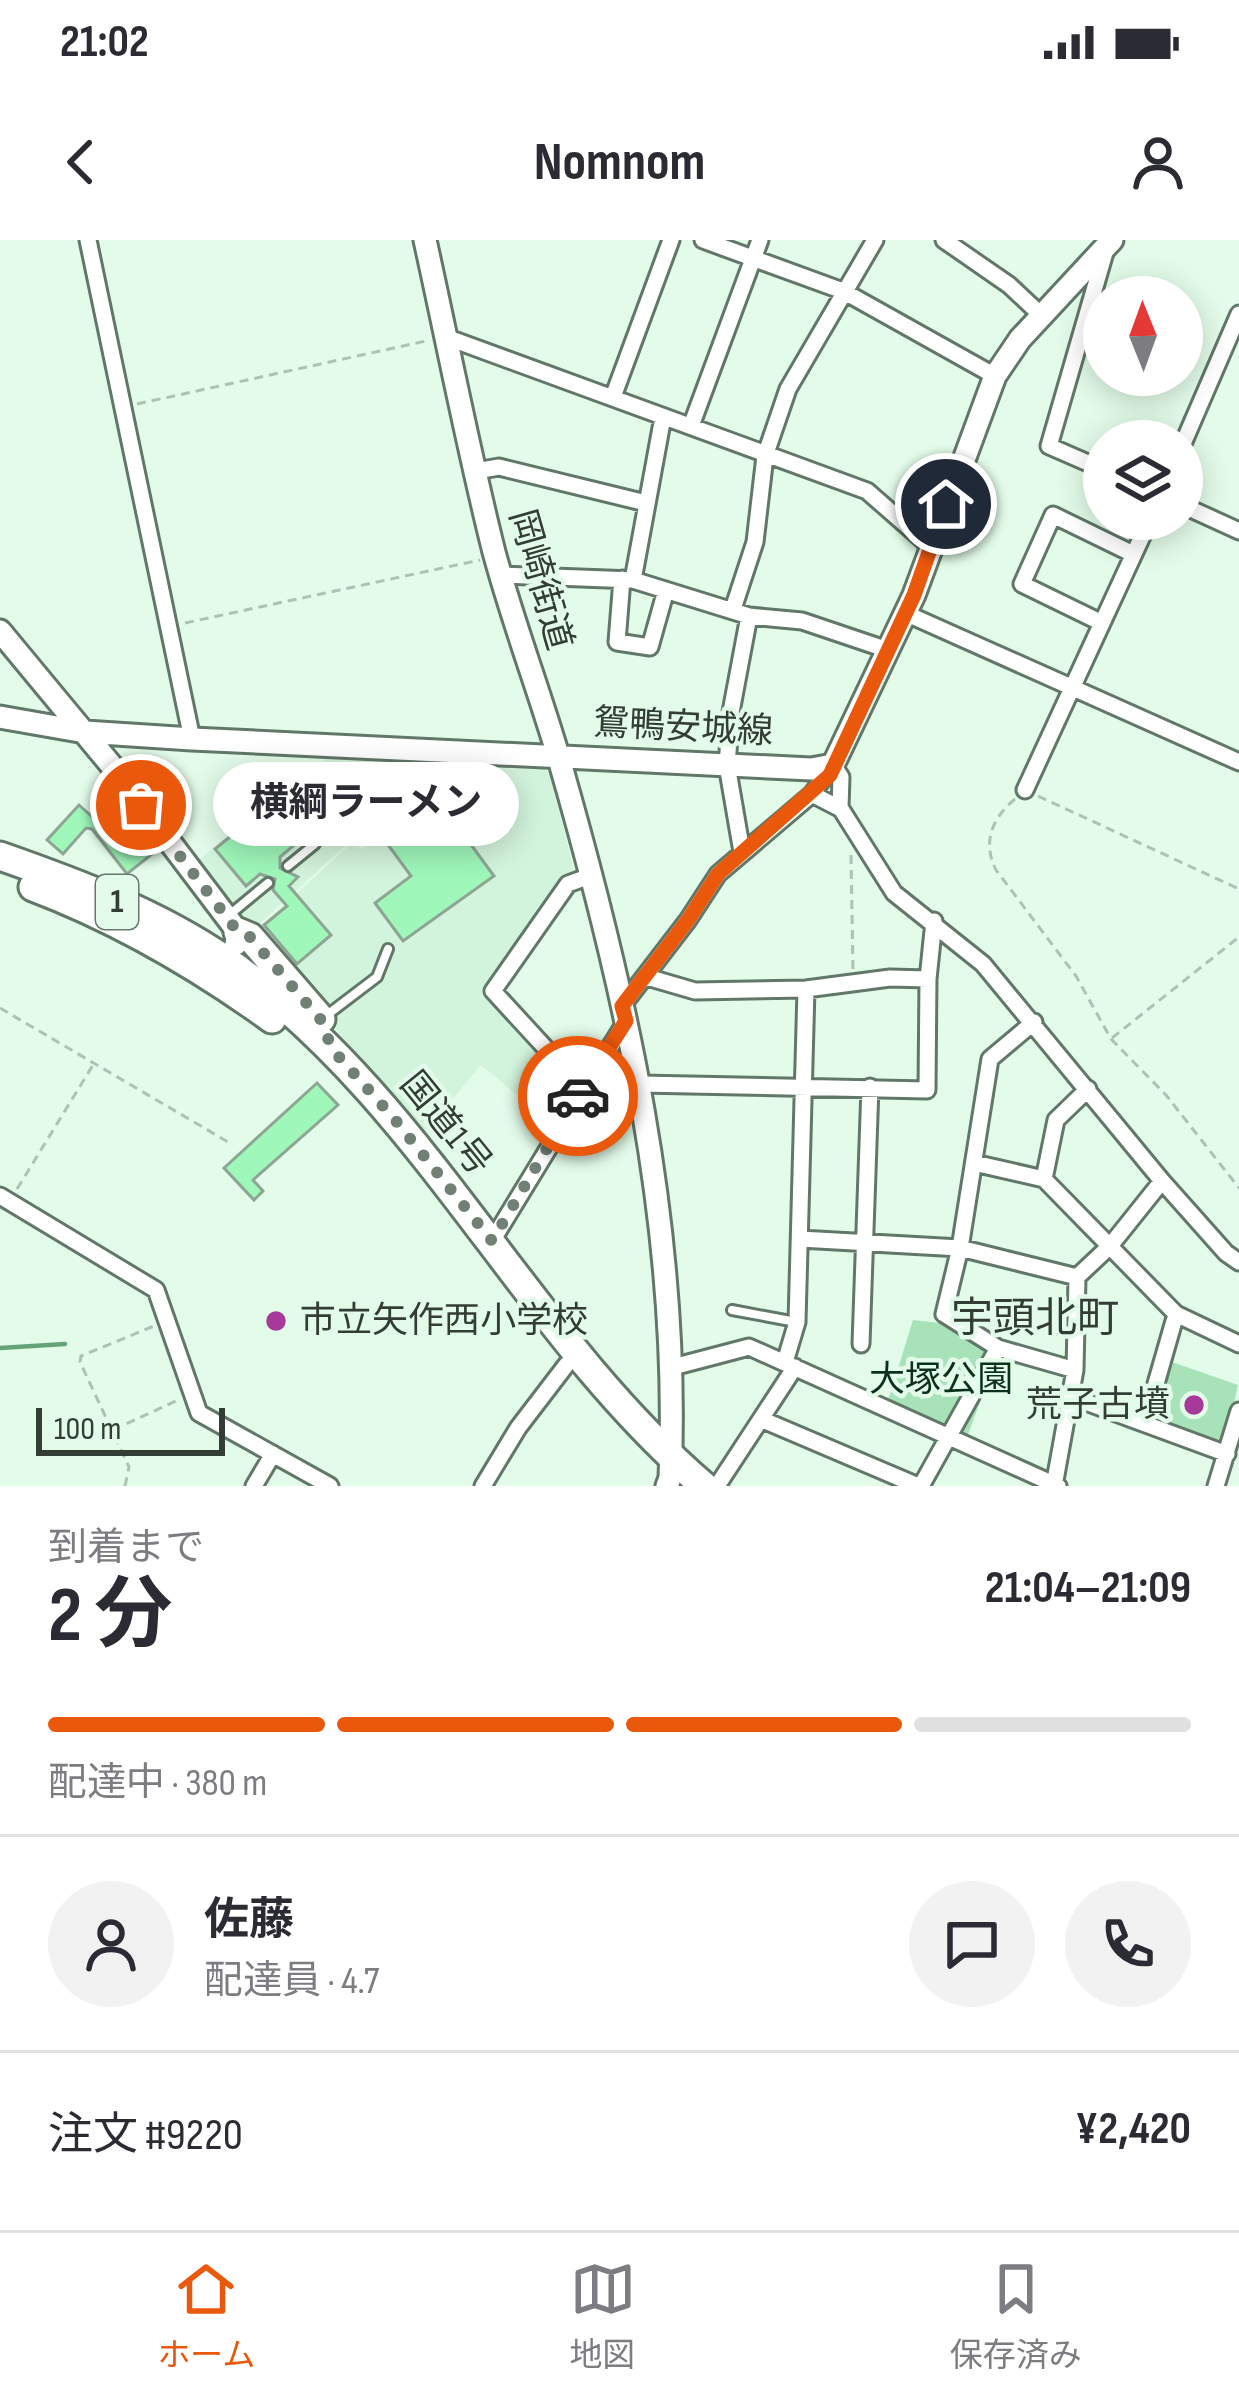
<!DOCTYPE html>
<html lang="ja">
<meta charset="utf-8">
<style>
:root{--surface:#fff;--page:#f2f2f3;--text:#2b2b33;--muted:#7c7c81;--line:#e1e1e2;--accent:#ea580c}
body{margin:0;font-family:"Sofia Sans Condensed","Noto Sans JP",sans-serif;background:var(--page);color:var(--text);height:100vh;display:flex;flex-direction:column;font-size:45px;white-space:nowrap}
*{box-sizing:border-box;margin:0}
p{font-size:39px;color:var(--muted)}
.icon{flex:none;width:66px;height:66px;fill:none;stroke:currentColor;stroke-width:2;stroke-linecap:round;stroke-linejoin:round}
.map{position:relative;height:1246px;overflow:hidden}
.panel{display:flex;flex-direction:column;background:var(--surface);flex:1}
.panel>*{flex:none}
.needle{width:78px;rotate:359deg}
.fabs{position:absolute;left:1083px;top:36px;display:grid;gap:24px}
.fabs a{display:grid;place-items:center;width:120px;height:120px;border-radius:50%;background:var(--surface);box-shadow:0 6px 30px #0003;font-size:60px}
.scale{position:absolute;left:36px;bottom:30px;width:189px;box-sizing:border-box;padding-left:12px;border:6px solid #333d36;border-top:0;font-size:33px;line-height:42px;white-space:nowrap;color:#333d36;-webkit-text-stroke:9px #e3fce9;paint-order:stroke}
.pin{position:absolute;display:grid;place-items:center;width:102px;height:102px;color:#fff;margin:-51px;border:6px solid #fff;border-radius:50%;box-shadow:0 3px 12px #0007}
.courier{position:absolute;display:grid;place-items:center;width:120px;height:120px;margin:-60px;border:9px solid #ea580c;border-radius:50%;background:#fff;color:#222;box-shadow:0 3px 15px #0007}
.bubble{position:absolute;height:84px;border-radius:42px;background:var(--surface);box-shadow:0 6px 30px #0003;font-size:39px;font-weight:700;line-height:84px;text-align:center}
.headline em{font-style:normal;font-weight:700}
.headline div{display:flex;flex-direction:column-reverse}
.headline{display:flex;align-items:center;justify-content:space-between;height:204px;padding:0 48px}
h1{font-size:78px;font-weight:700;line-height:90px}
.bar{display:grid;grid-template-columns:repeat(4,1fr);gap:18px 12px;align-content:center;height:144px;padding:0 48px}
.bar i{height:15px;border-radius:9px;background:var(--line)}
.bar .selected{background:var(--accent)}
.bar p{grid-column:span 4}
.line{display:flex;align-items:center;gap:30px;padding:0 48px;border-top:3px solid var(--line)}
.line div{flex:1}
.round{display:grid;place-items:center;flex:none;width:126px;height:126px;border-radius:63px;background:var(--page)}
.status{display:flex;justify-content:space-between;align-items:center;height:84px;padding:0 60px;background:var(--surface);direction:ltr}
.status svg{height:33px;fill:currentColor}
header{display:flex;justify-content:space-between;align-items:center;height:156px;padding:0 48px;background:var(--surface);font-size:54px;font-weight:700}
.menu{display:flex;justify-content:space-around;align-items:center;height:168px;border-top:3px solid var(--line);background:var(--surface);font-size:33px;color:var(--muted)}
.menu a{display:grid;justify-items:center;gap:6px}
.menu .selected{color:var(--accent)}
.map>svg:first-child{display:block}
</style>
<div class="status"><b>21:02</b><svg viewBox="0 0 49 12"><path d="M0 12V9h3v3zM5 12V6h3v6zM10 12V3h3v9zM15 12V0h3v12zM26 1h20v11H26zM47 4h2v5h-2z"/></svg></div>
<header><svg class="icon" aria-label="back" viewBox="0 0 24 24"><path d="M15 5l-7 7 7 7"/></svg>Nomnom<svg class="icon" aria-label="person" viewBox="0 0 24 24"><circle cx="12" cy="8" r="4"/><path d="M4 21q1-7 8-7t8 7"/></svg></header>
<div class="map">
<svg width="1239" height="1246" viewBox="0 0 1239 1246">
<rect width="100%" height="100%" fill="#e3fce9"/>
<path fill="#d3f4dc" d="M333,510L380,513L330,586L347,604L255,688L248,678L241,681L194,624L234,590L223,577L275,534L297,553Z
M410,516L534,521L550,534L575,634L564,639L485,750L546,822L517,855L481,825L424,893L254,692L351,604L364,609Z"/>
<path fill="#a7e2b8" d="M913,1080L940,1083L997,1116L966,1200L887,1164Z
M1169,1121L1238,1145L1224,1209L1151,1178Z"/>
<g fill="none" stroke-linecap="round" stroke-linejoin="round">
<path stroke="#64a478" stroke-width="4.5" d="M0,1108L65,1104"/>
</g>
<path fill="#9ff7ba" stroke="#8ea594" stroke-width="3" d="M273,536L283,546L272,556L306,595L280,617V628L298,637L289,646L331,695L297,724L264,685L287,666L273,650L275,639L260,634L246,646L215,609L237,591L225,578Z
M439,561L494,636L403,701L375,663L411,636L386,602L393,597L389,591L429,562L432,566Z
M79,565L108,591L123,579L152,614L127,634L92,589L86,588L63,614L47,600Z
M317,843L338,865L253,940L263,951L254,960L224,928Z"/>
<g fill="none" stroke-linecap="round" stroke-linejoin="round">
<defs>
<path id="lane" d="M288,626L315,604L314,575
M228,676L268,643
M327,775L377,737L388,709
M732,1070L796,1082"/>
<path id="street" d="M88,0L192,499
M703,0L843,51L995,136
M944,0L1009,45L1041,75
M446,97L867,251L930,306
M613,157L671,0
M691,186L760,0
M1182,206L1239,74
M1104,230L1049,206L1106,9
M476,231L499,227L646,263
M1182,265L1239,291
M503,335L633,340L749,376L802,381L888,410
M622,339L617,402L650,407L666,350
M633,340L663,177
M733,369L755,302L765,216L788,149L875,0
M905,373L1239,522
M1100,382L1022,344L1053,275L1133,314
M833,525L841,537L840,568
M1025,550L1150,279
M812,554L841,569L894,653L983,724L1162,941L1226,1013L1239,1022
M742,612L727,525L731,472L749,376
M647,737L695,751L806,749L890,738L928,739
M622,766L688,680L718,634L812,554L833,525
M589,838L561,825L493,751L568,644L590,636
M640,844L927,850L928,739L934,681
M974,923L1044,939L1176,1074L1239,1104
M1044,939L1056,880L1088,849
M0,956L156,1050L199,1173L330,1246
M800,999L960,1008L1077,1037
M492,1001L626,781
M861,1104L870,847
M998,1108L944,1074L960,1008L990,819L1034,782
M785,1122L797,1082L806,749
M669,1128L749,1107L1058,1246
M1072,1157L1227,1214
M763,1180L918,1246
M1145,1182L1176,1074
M254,1246L273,1214
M483,1246L518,1188L567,1124
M717,1246L795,1127
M921,1246L998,1108L1075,1130
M1054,1246L1075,1130L1077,1037L1110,1006L1162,941
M1216,1246L1239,1171"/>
<path id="secondary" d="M425,0C448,104 468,209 494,312C512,379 537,445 557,512C625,747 681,991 670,1238L667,1246
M0,391L116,531L238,692L236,704
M0,477L85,492L192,499L811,529L833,525L914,355L995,136L1020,99L1112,0"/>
<path id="highway" d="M0,616C77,643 157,673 224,719C424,858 522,1090 704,1246
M33,647C120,680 197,725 272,779
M238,692L250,697L321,779"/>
</defs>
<use href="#lane" stroke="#617767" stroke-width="14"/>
<use href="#street" stroke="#617767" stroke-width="21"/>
<use href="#secondary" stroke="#617767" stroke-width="27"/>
<use href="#highway" stroke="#617767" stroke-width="33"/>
<path stroke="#adc2b3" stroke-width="3" stroke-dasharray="9 6" stroke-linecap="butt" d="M137,164L426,101
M185,383L480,320
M1038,556L1239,649
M1015,559C992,578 982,602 996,630L1076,736L1111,799L1166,855L1239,948
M851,615L853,731
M0,768L228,902
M1112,798L1239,697
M17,949L93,825
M113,1190L180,1159
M125,1246L129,1227L80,1122L81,1116L154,1086"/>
<use href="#lane" stroke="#fff" stroke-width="8"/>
<use href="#street" stroke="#fff" stroke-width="15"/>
<use href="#secondary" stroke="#fff" stroke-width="21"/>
<use href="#highway" stroke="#fff" stroke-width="27"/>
</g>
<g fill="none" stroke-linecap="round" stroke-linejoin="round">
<path stroke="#718075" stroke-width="12" stroke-dasharray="0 21.6" d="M141,565L238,692L250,697L321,780L332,809L392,876L492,1001L578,856"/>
<path stroke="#ea580c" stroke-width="15" d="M578,856L626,781L622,766L688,680L718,634L830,535L914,355L946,264"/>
</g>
<g fill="#a63999" stroke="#e3fce9" stroke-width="4.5">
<circle cx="276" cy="1081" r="12"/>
<circle cx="1194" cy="1165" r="12"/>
</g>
<g text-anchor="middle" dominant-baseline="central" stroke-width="9" stroke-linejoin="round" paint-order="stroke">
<rect fill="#e3fce9" stroke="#68766c" stroke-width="3" x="96" y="635" width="42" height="54" rx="9"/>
<g font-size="33" font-weight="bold" fill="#333d36">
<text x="117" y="662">1</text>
</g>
<g font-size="36" fill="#333d36" stroke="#e3fce9">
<text transform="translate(540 340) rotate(74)">岡崎街道</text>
<text transform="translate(683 488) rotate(3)">鴛鴨安城線</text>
<text transform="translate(445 884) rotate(51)">国道1号</text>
</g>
<g font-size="36" fill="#333d36" stroke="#e3fce9" text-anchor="start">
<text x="300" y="1081">市立矢作西小学校</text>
<text x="1170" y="1165" text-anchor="end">荒子古墳</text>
</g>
<g font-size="36" fill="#0c311a" stroke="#e3fce9">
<text x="941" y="1140">大塚公園</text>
</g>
<g font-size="42" fill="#333d36" stroke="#e3fce9">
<text x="1035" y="1079">宇頭北町</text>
</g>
</g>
</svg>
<div class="fabs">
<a><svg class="needle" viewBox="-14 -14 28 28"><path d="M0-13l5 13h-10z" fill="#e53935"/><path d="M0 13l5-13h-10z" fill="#7c7c81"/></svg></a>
<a><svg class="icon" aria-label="layers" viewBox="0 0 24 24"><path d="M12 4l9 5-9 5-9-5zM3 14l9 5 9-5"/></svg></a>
</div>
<div class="scale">100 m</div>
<div class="pin" style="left:141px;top:565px;background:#ea580c"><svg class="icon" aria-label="bag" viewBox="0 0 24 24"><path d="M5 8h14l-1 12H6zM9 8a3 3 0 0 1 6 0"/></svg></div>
<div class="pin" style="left:946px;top:264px;background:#1f2937"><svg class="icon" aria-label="home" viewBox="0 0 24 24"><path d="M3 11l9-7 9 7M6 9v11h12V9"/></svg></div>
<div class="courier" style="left:578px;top:856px"><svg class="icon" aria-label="car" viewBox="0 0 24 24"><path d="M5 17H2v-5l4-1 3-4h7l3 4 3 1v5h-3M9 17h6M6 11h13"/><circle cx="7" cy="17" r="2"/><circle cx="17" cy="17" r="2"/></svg></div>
<div class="bubble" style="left:213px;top:522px;width:306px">横綱ラーメン</div>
</div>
<section class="panel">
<div class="headline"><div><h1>2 分</h1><p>到着まで</p></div><em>21:04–21:09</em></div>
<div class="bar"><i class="selected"></i><i class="selected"></i><i class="selected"></i><i></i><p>配達中 · 380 m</p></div>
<div class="line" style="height:216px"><a class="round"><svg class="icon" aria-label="person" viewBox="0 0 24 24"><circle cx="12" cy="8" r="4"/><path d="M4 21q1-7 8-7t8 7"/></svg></a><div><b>佐藤</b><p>配達員 · 4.7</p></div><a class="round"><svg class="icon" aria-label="chat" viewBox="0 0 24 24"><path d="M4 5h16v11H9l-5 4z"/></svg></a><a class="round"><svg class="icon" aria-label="phone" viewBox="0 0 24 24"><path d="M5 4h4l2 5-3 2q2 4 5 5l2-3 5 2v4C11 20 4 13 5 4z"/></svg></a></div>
<div class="line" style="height:156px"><div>注文 #9220</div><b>¥2,420</b></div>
</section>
<nav class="menu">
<a class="selected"><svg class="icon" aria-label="home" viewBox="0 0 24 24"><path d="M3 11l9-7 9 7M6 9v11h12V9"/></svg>ホーム</a>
<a><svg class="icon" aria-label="map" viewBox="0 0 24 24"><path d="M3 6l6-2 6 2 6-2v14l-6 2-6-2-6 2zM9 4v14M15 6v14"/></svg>地図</a>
<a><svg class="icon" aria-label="saved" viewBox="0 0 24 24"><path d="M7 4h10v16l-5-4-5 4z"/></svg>保存済み</a>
</nav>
